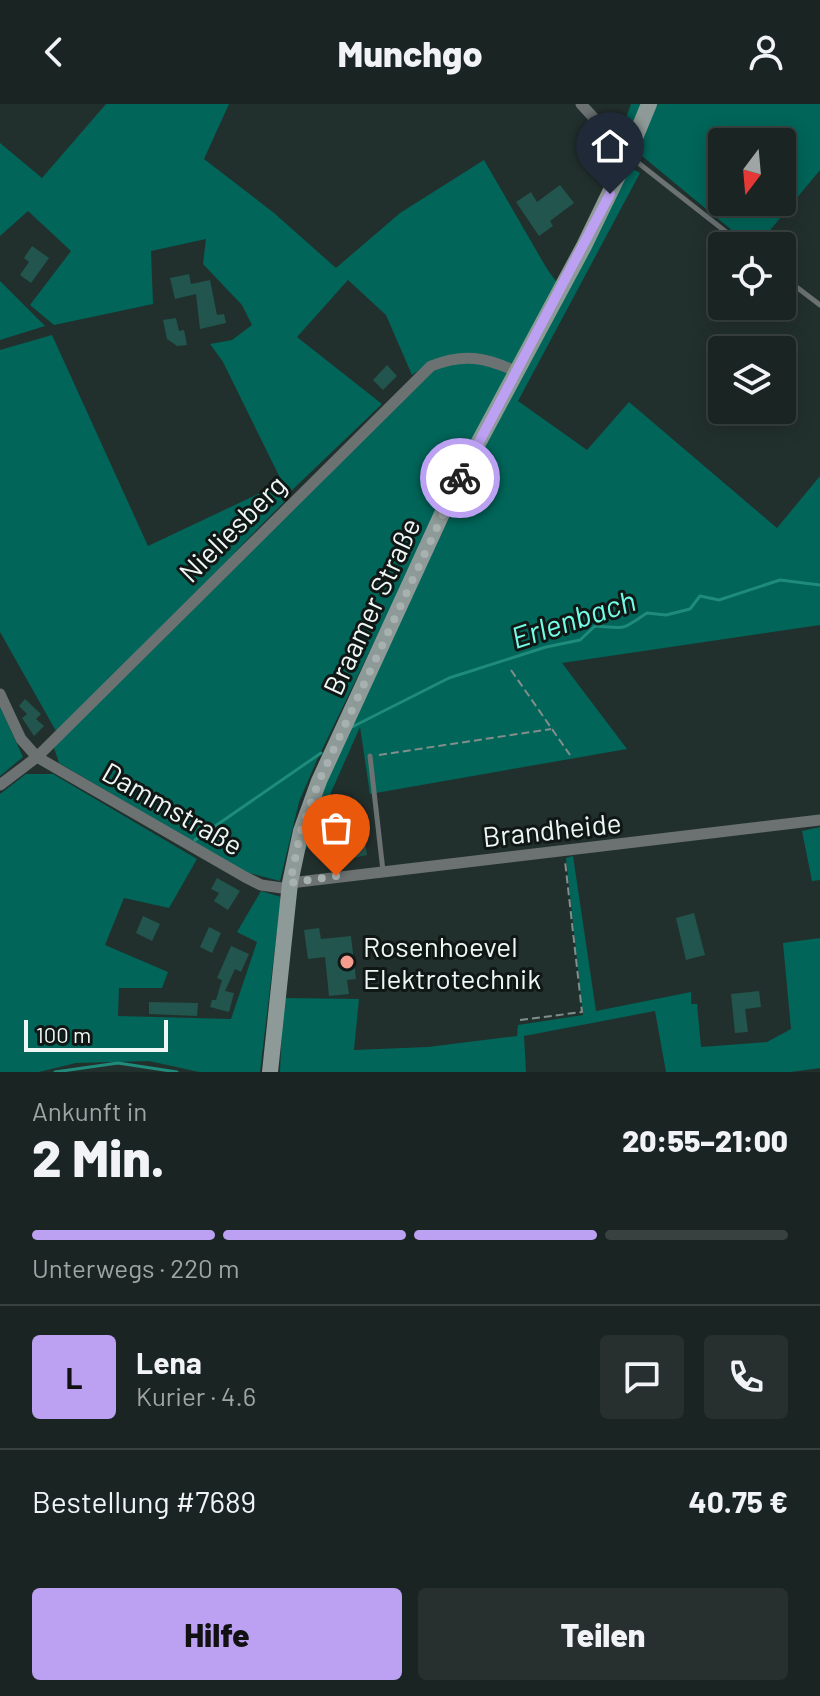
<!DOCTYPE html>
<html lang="de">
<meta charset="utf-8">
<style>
:root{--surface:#1a2422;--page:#27302f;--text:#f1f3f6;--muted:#9fa4a5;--line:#384140;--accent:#bca0f2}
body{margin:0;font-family:Barlow,sans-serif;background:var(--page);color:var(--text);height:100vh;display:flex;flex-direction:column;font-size:30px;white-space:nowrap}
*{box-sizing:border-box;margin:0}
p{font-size:26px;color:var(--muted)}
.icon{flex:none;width:44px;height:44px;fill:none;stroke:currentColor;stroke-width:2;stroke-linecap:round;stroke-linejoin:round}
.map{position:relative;height:968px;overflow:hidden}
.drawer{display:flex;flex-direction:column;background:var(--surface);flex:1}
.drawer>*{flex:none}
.needle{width:52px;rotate:196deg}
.controls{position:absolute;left:708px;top:24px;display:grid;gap:16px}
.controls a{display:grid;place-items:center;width:88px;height:88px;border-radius:8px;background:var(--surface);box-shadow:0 4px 20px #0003,0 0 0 2px var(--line);font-size:40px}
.scale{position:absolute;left:24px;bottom:20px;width:144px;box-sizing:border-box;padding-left:8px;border:4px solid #eef7f5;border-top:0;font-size:22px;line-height:28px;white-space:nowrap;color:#eef7f5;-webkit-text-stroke:6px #101715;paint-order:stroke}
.pin{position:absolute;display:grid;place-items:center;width:68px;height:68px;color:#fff;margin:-82px -34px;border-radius:50% 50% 50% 0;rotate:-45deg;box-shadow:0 0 8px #0007}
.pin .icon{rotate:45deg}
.courier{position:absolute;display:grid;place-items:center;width:80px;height:80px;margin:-40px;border:6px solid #bca0f2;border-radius:50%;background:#fff;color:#222;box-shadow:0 2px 10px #0007}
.summary em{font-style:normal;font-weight:800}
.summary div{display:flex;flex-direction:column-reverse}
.summary{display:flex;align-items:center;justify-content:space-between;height:136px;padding:0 32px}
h1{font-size:52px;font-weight:800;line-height:60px}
.bar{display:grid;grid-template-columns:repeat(4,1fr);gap:12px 8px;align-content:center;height:96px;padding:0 32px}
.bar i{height:10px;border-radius:6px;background:var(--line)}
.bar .active{background:var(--accent)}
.bar p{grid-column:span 4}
.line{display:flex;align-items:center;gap:20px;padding:0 32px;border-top:2px solid var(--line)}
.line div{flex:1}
.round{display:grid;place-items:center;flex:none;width:84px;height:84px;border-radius:8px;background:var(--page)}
.cta{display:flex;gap:16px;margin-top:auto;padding:16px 32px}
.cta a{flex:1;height:92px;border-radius:8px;background:var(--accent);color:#111;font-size:32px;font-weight:800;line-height:92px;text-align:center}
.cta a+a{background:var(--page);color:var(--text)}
header{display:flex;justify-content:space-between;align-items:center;height:104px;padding:0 32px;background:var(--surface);font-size:36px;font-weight:800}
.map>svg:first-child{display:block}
</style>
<header><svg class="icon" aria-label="back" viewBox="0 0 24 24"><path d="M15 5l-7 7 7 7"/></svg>Munchgo<svg class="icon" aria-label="person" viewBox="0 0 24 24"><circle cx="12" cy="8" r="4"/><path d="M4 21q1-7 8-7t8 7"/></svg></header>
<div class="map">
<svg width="820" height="968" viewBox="0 0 820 968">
<rect width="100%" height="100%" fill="#22302d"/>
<path fill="#016559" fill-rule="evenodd" d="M106,0H229L204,55L274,109L336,164L400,109L484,56L547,165L558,180L448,386L317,656L299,698L280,777L245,768L59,659L54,644L56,627L0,528V246L52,231L148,442L275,382L284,398L233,450L432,265L491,252C460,247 438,252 412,271L386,211L348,176L297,233L382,300L288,390L223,258L210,240L232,236L252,221L242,201L203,160L206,135L151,147L153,200L54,221L30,201L71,147L28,107L0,132V39L42,74Z
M631,0H820V66L757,142H751L619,33ZM722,38H782V98H722Z
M630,63L640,69L518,297L587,346L629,298L777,424L820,372V521L562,559L627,645L370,690L360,623L302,754L301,744L326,673L476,357Z
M0,177L45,222L0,236Z
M0,603L23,653L0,672Z
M26,670H53L197,755L169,804L124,794L105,841L168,868L162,884H119L118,912L231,915L257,838L237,828L261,787L281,793L260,968H199L149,957L76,959L39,968H0V690Z
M820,723V776L812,777L802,727Z
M573,752L596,907L691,888V900H697L701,943L767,938L791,925L783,839L820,834V964L791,968H666L655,907L524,932L526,968H280L283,894L359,895L354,946L428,943L517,932L518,921L583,911L566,754Z"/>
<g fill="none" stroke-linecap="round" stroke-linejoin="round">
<path stroke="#1f8b7b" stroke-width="3" d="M350,624L449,574L546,543L580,536L595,522C629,524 619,527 647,509L666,511L690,505L700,492L719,496L780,476L820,481
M195,736L321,649
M55,968L118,959L177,968"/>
</g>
<path fill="#21554d" d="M560,81L574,99L550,117L553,122L539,132L516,98L531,88L537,98Z
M32,142L49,154L31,179L20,171L29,158L24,154Z
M189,170L191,180L210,176L217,211L224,210L226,219L200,225L196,190L175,195L170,174Z
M176,214L179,227L184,226L187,241L177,242L167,235L163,216Z
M387,261L397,272L383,286L373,276Z
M25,595L41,610L36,615L44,622L34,632L22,614L27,610L19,602Z
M342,710L352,719L333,741L365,737L367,751L332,759L329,729L324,725Z
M217,774L240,787L228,806L214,797L219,789L211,785Z
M694,809L705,851L686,856L676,814Z
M143,812L160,820L152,837L136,829Z
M209,823L221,829L212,849L200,843Z
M319,824L321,835L351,832L356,875L347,876L349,890L329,892L325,853L308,855L304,826Z
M231,842L249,850L241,868L235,865L225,887L234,889L229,908L210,903L212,896H216L222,876L217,874Z
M759,887L761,903L745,905L748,928L735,929L731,890Z
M149,898L198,899L197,912L149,910Z"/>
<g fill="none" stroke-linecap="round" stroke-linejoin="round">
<path stroke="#828e8b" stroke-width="2" stroke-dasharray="8 4" stroke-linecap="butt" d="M511,566L570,651
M379,651L551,625
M520,916L582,908L565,757"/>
<path stroke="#6b7271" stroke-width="5" d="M632,54L744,142
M782,172L820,201
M370,652L383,767"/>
<path stroke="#6b7271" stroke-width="11" d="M581,0L628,51
M0,590L21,635L37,653L245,773L261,781L289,785
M0,681L37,653L431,262C464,249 486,253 517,268
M290,779L820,716"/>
<path stroke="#8e9a97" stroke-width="16" d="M270,968L290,779L301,727L319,677L452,388L584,142L628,51L649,0"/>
</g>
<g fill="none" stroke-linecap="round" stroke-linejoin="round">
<path stroke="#a7b1af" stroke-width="8" stroke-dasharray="0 14.4" d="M336,772L290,779L301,727L319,677L460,374"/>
<path stroke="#bca0f2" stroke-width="10" d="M460,374L610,90"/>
</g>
<circle fill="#f49d8d" stroke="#101715" stroke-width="3" cx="347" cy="858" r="8"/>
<g text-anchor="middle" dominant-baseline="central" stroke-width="6" stroke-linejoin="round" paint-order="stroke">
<g font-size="28" fill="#eef7f5" stroke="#101715">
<text transform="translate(232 424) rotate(-45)">Nieliesberg</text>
<text transform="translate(371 502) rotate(-65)">Braamer Straße</text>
<text transform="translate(173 704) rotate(30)">Dammstraße</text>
<text transform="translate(552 725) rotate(-6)">Brandheide</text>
</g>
<g font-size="28" fill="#eef7f5" stroke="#101715" text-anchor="start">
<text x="363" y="842">Rosenhoevel<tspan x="363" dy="32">Elektrotechnik</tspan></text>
</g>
<g font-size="30" font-style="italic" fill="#73fde6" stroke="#101715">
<text transform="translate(573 514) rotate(-18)">Erlenbach</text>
</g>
</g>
</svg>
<div class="controls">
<a><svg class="needle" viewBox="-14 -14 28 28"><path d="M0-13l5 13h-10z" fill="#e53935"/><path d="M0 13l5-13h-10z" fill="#9fa4a5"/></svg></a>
<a><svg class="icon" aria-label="locate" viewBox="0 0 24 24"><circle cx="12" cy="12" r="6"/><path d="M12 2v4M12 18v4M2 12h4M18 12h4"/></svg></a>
<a><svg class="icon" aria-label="layers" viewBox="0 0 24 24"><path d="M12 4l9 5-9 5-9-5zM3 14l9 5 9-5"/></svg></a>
</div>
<div class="scale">100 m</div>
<div class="pin" style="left:336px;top:772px;background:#ea580c"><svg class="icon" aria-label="bag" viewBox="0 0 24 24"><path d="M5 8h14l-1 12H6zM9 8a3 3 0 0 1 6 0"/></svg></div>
<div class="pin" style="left:610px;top:90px;background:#1f2937"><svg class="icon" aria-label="home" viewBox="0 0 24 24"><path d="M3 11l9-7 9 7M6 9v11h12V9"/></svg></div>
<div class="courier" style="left:460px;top:374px"><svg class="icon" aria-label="bike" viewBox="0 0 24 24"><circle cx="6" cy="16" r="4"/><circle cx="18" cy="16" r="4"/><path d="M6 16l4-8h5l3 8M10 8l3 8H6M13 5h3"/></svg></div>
</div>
<section class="drawer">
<div class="summary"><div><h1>2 Min.</h1><p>Ankunft in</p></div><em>20:55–21:00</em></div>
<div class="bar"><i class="active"></i><i class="active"></i><i class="active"></i><i></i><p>Unterwegs · 220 m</p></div>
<div class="line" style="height:144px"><b class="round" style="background:var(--accent);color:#111">L</b><div><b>Lena</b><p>Kurier · 4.6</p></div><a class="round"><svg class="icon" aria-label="chat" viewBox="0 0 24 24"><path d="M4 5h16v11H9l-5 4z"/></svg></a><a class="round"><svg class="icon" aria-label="phone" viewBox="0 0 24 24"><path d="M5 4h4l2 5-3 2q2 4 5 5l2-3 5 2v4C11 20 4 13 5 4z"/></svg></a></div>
<div class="line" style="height:104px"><div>Bestellung #7689</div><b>40.75 €</b></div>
<div class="cta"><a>Hilfe</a><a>Teilen</a></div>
</section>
